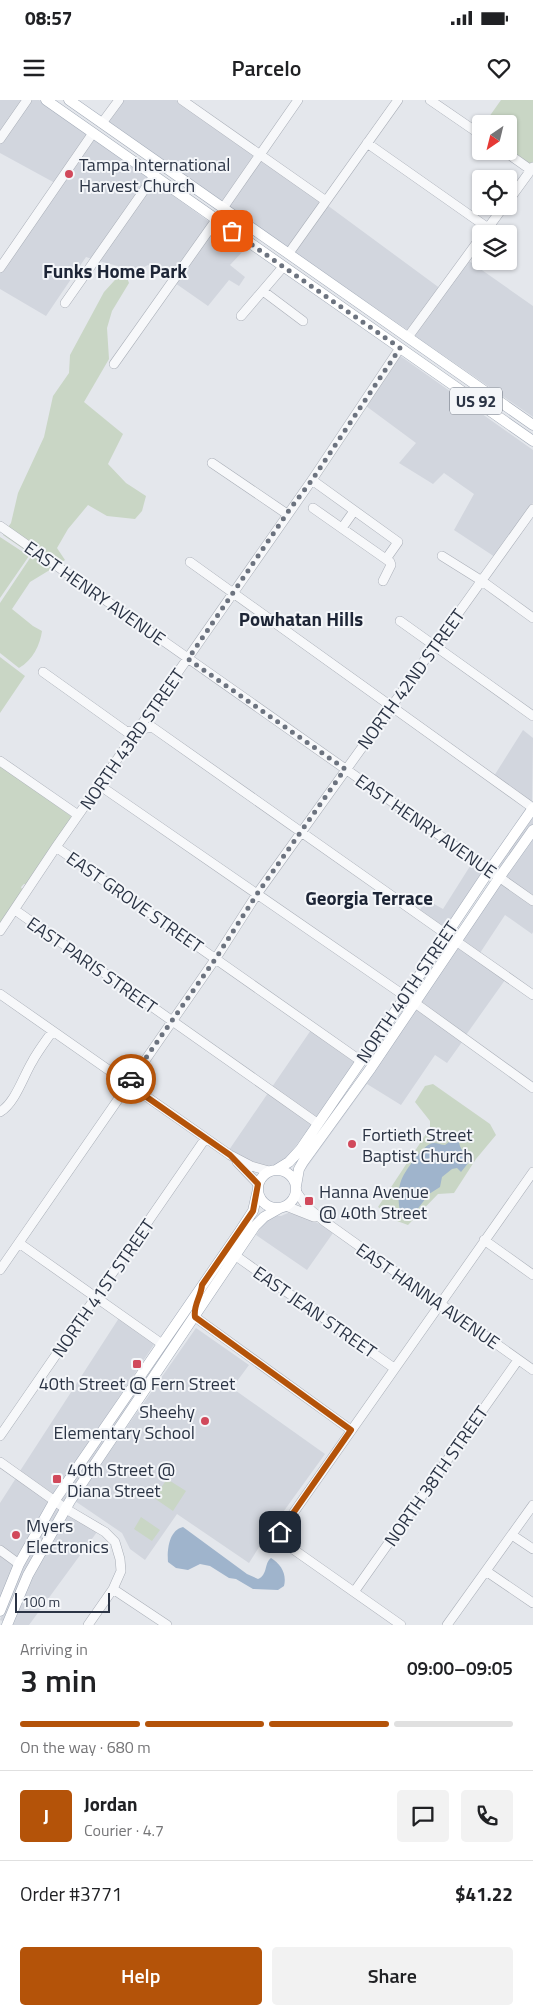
<!DOCTYPE html>
<meta charset="utf-8">
<style>
:root{--surface:#fff;--page:#f2f2f2;--text:#202124;--muted:#757577;--line:#e0e0e0;--accent:#b45309}
body{margin:0;font-family:"Titillium Web",sans-serif;background:var(--page);color:var(--text);height:100vh;display:flex;flex-direction:column;font-size:19px;white-space:nowrap}
*{box-sizing:border-box;margin:0}
p{font-size:16px;color:var(--muted)}
.icon{flex:none;width:28px;height:28px;fill:none;stroke:currentColor;stroke-width:2;stroke-linecap:round;stroke-linejoin:round}
.map{position:relative;height:1525px;overflow:hidden}
.details{display:flex;flex-direction:column;background:var(--surface);flex:1}
.details>*{flex:none}
.needle{width:32px;rotate:215deg}
.fabs{position:absolute;left:472px;top:15px;display:grid;gap:10px}
.fabs a{display:grid;place-items:center;width:45px;height:45px;border-radius:5px;background:var(--surface);box-shadow:0 1px 4px #0004;font-size:25px}
.scale{position:absolute;left:15px;bottom:12px;width:95px;box-sizing:border-box;padding-left:5px;border:2px solid #2b3445;border-top:0;font-size:14px;line-height:18px;white-space:nowrap;color:#2b3445;-webkit-text-stroke:4px #f4f6f9;paint-order:stroke}
.pin{position:absolute;display:grid;place-items:center;width:42px;height:42px;color:#fff;margin:-21px;border-radius:10px;box-shadow:0 2px 8px #0006}
.courier{position:absolute;display:grid;place-items:center;width:50px;height:50px;margin:-25px;border:4px solid #b45309;border-radius:50%;background:#fff;color:#222;box-shadow:0 1px 6px #0007}
.overview em{font-style:normal;font-weight:600}
.overview div{display:flex;flex-direction:column-reverse}
.overview{display:flex;align-items:center;justify-content:space-between;height:85px;padding:0 20px}
h1{font-size:32px;font-weight:600;line-height:38px}
.bar{display:grid;grid-template-columns:repeat(4,1fr);gap:8px 5px;align-content:center;height:60px;padding:0 20px}
.bar i{height:6px;border-radius:4px;background:var(--line)}
.bar .selected{background:var(--accent)}
.bar p{grid-column:span 4}
.line{display:flex;align-items:center;gap:12px;padding:0 20px;border-top:1px solid var(--line)}
.line div{flex:1}
.round{display:grid;place-items:center;flex:none;width:52px;height:52px;border-radius:5px;background:var(--page)}
.button{display:flex;gap:10px;margin-top:auto;padding:10px 20px}
.button a{flex:1;height:58px;border-radius:5px;background:var(--accent);color:#fff;font-size:20px;font-weight:600;line-height:58px;text-align:center}
.button a+a{background:var(--page);color:var(--text)}
.status{display:flex;justify-content:space-between;align-items:center;height:35px;padding:0 25px;background:var(--surface);direction:ltr}
.status svg{height:14px;fill:currentColor}
header{display:flex;justify-content:space-between;align-items:center;height:65px;padding:0 20px;background:var(--surface);font-size:22px;font-weight:600}
.map>svg:first-child{display:block}
</style>
<div class="status"><b>08:57</b><svg viewBox="0 0 49 12"><path d="M0 12V9h3v3zM5 12V6h3v6zM10 12V3h3v9zM15 12V0h3v12zM26 1h20v11H26zM47 4h2v5h-2z"/></svg></div>
<header><svg class="icon" aria-label="menu" viewBox="0 0 24 24"><path d="M4 6h16M4 12h16M4 18h16"/></svg>Parcelo<svg class="icon" aria-label="heart" viewBox="0 0 24 24"><path d="M12 20l-8-8c-3-5 5-10 8-4 3-6 11-1 8 4z"/></svg></header>
<div class="map">
<svg width="533" height="1525" viewBox="0 0 533 1525">
<rect width="100%" height="100%" fill="#e4e7ec"/>
<path fill="#d2d6de" d="M0,0H23L0,33Z
M31,0H39L88,35L55,83L0,53V44Z
M123,0H176L255,56L222,102L108,21Z
M94,38L149,78L92,159L86,157L46,216L0,189V173Z
M260,60L321,102L289,148L228,106Z
M154,82L211,123L170,180L148,165L126,176L125,168L99,161Z
M327,105L441,189L409,231L294,152Z
M216,126L246,148L230,165L245,177L239,186L229,180L208,206L175,183Z
M469,161L533,206V317L414,235Z
M399,255L533,350V403L495,457L454,430L474,394L444,373L433,384L399,363L416,343L366,306Z
M523,630L533,638L532,704L494,676Z
M533,714V724L498,773L493,769Z
M533,735V797L503,776Z
M472,763L484,772L445,829L419,811L427,800L443,809Z
M499,782L533,806V832L532,834L505,815L480,853L461,840Z
M457,846L505,880L466,935L420,902Z
M416,908L462,942L447,963L435,955L401,1005L367,984L299,1078L298,1075Z
M311,930L356,962L316,1018L272,987Z
M268,993L312,1024L282,1064L267,1066L253,1063L229,1050Z
M288,1113L298,1114L322,1125L333,1133L307,1170L256,1135L270,1115L281,1116Z
M119,1218L155,1243L54,1395L20,1371Z
M196,1228L249,1265L232,1288L325,1354L268,1433L249,1463L177,1414L145,1460L130,1449L122,1433L75,1401Z
M164,1241L171,1246L65,1404L59,1399Z
M16,1378L50,1402L19,1459L0,1446V1403Z
M55,1406L61,1410L5,1522L0,1520L22,1466Z
M67,1414L97,1432L29,1525H11L32,1473Z
M0,1455L15,1466L0,1502Z"/>
<path fill="#c9d6c5" d="M501,0H533V67L509,51V24H484Z
M124,170L129,183L112,211L107,228L109,259L84,302L123,334L108,364L126,383L146,396L142,411L135,419L107,416L88,405L68,429L57,448L65,460L59,464L8,427L11,423L18,393L44,337L53,296L69,273L70,255L104,192Z
M4,434L53,468L30,482L12,509L33,526L42,531C40,545 33,560 19,568L0,553V503L32,455L3,435Z
M0,437L29,456L0,498Z
M0,557L25,576L0,613Z
M0,665L71,716L70,722L28,785L24,784L21,787L23,791L0,823Z
M433,984L490,1024L496,1035L476,1059L454,1093L438,1094L408,1125L397,1121L378,1107L430,1028V1021L415,1002L425,986Z
M167,1379L186,1391L173,1411L154,1398Z
M141,1417L160,1430L152,1441L134,1429Z"/>
<path fill="#9fb4cc" d="M467,1029L473,1030L467,1040H462L459,1043C461,1051 466,1054 469,1062L461,1072L457,1068L452,1069L442,1077L440,1087L429,1094L410,1119C407,1118 405,1118 403,1116C397,1110 398,1088 401,1081C404,1072 421,1048 430,1044C435,1041 440,1045 445,1045Z
M183,1427L247,1474L258,1479C268,1475 264,1463 271,1458C281,1464 287,1474 284,1486L278,1490L253,1489L236,1479L229,1478L210,1466L200,1464L188,1470L176,1468L168,1462C167,1450 169,1430 183,1427Z"/>
<g fill="none" stroke-linecap="round" stroke-linejoin="round">
<defs>
<path id="minor" d="M182,0L326,101
M430,0L481,35
M102,23L119,0
M0,39L27,0
M367,43L488,128
M504,51L531,70
M509,100L533,67
M223,108L298,0
M485,132L504,106
M289,153L398,0
M0,168L93,33
M263,191L303,221
M65,203L154,76
M241,216L283,167
M408,237L481,137
M114,264L216,120
M212,363L287,414
M312,380L398,442L386,459
M313,408L390,462L391,465L383,481
M0,426L533,801
M342,428L354,411
M442,456L482,481L533,518
M190,462L533,708
M400,521L533,616
M43,572L127,632L152,627L446,834
M0,661L78,715
M99,685L415,903L533,988
M56,747L361,961
M15,810L317,1023
M0,831L56,747L312,380L400,248
M456,841L533,895
M0,894L230,1055L251,1066L269,1071
M0,1012C15,1003 23,977 32,962C38,951 45,942 52,932
M237,1062L258,1084
M296,1091L307,1107L324,1121L533,1270
M286,1106L314,1117
M484,1140L533,1175
M19,1143L162,1244
M236,1156L394,1268
M0,1170L216,858L257,794L533,409
M195,1217L351,1330
M0,1336L205,1039
M0,1362L66,1409L105,1432L115,1442L120,1459L121,1471L113,1489L88,1525
M512,1435L533,1449
M0,1450L19,1464
M486,1471L533,1503
M113,1489L167,1525
M354,1492L518,1260
M401,1525L280,1440V1432L533,1072
M447,1525L533,1405"/>
<path id="major" d="M46,0L533,341
M69,0L533,325
M258 1089a19 19 0 1 1 38 0a19 19 0 1 1-38 0Z
M276,1070L289,1062L300,1050L405,897L489,771L533,708
M296,1086L299,1069L303,1062L371,968L499,778L533,730
M0,1511L19,1464L55,1400L240,1131L253,1111L258,1089
M7,1525L28,1475L70,1401L255,1126L264,1117L280,1108"/>
</defs>
<use href="#minor" stroke="#a9aeb7" stroke-width="10"/>
<use href="#major" stroke="#a3abb8" stroke-width="11"/>
<use href="#minor" stroke="#f7f8fa" stroke-width="9"/>
<use href="#major" stroke="#fff" stroke-width="10"/>
</g>
<g fill="none" stroke-linecap="round" stroke-linejoin="round">
<path stroke="#6c737f" stroke-width="5" stroke-dasharray="0 9" d="M131,979L216,858L257,794L345,669L188,559L290,409L312,380L400,248L232,131"/>
<path stroke="#b45309" stroke-width="6" d="M131,979L128,984L230,1055L258,1084L253,1111L202,1185C201,1197 193,1205 195,1217L351,1330L280,1432"/>
</g>
<g fill="#d1495b" stroke="#f4f6f9" stroke-width="2">
<circle cx="69" cy="74" r="5"/>
<circle cx="352" cy="1044" r="5"/>
<rect x="304" y="1096" width="10" height="10" rx="2.5"/>
<rect x="132" y="1259" width="10" height="10" rx="2.5"/>
<circle cx="205" cy="1321" r="5"/>
<rect x="52" y="1374" width="10" height="10" rx="2.5"/>
<circle cx="16" cy="1435" r="5"/>
</g>
<g text-anchor="middle" dominant-baseline="central" stroke-width="4" stroke-linejoin="round" paint-order="stroke">
<rect fill="#f4f6f9" stroke="#676e7b" stroke-width="1" x="450" y="287.5" width="52" height="27" rx="4"/>
<g font-size="16" font-weight="bold" fill="#2b3445">
<text x="476" y="301">US 92</text>
</g>
<g font-size="18" fill="#2b3445" stroke="#f4f6f9" text-anchor="start">
<text x="79" y="64">Tampa International<tspan x="79" dy="21">Harvest Church</tspan></text>
<text x="362" y="1034">Fortieth Street<tspan x="362" dy="21">Baptist Church</tspan></text>
<text x="319" y="1091">Hanna Avenue<tspan x="319" dy="21">@ 40th Street</tspan></text>
<text x="137" y="1283" text-anchor="middle">40th Street @ Fern Street</text>
<text x="195" y="1311" text-anchor="end">Sheehy<tspan x="195" dy="21">Elementary School</tspan></text>
<text x="67" y="1369">40th Street @<tspan x="67" dy="21">Diana Street</tspan></text>
<text x="26" y="1425">Myers<tspan x="26" dy="21">Electronics</tspan></text>
</g>
<g font-size="18" fill="#2b3445" stroke="#f4f6f9">
<text transform="translate(95 493) rotate(35)">EAST HENRY AVENUE</text>
<text transform="translate(411 579) rotate(-54)">NORTH 42ND STREET</text>
<text transform="translate(132 639) rotate(-55)">NORTH 43RD STREET</text>
<text transform="translate(426 726) rotate(35)">EAST HENRY AVENUE</text>
<text transform="translate(135 802) rotate(35)">EAST GROVE STREET</text>
<text transform="translate(92 865) rotate(35)">EAST PARIS STREET</text>
<text transform="translate(407 892) rotate(-56)">NORTH 40TH STREET</text>
<text transform="translate(103 1188) rotate(-55)">NORTH 41ST STREET</text>
<text transform="translate(428 1196) rotate(35)">EAST HANNA AVENUE</text>
<text transform="translate(315 1212) rotate(35)">EAST JEAN STREET</text>
<text transform="translate(436 1376) rotate(-55)">NORTH 38TH STREET</text>
</g>
<g font-size="19" font-weight="bold" fill="#1d2536" stroke="#f4f6f9">
<text x="115" y="170">Funks Home Park</text>
<text x="301" y="518">Powhatan Hills</text>
<text x="369" y="797">Georgia Terrace</text>
</g>
</g>
</svg>
<div class="fabs">
<a><svg class="needle" viewBox="-14 -14 28 28"><path d="M0-13l5 13h-10z" fill="#e53935"/><path d="M0 13l5-13h-10z" fill="#757577"/></svg></a>
<a><svg class="icon" aria-label="locate" viewBox="0 0 24 24"><circle cx="12" cy="12" r="6"/><path d="M12 2v4M12 18v4M2 12h4M18 12h4"/></svg></a>
<a><svg class="icon" aria-label="layers" viewBox="0 0 24 24"><path d="M12 4l9 5-9 5-9-5zM3 14l9 5 9-5"/></svg></a>
</div>
<div class="scale">100 m</div>
<div class="pin" style="left:232px;top:131px;background:#ea580c"><svg class="icon" aria-label="bag" viewBox="0 0 24 24"><path d="M5 8h14l-1 12H6zM9 8a3 3 0 0 1 6 0"/></svg></div>
<div class="pin" style="left:280px;top:1432px;background:#1f2937"><svg class="icon" aria-label="home" viewBox="0 0 24 24"><path d="M3 11l9-7 9 7M6 9v11h12V9"/></svg></div>
<div class="courier" style="left:131px;top:979px"><svg class="icon" aria-label="car" viewBox="0 0 24 24"><path d="M5 17H2v-5l4-1 3-4h7l3 4 3 1v5h-3M9 17h6M6 11h13"/><circle cx="7" cy="17" r="2"/><circle cx="17" cy="17" r="2"/></svg></div>
</div>
<section class="details">
<div class="overview"><div><h1>3 min</h1><p>Arriving in</p></div><em>09:00–09:05</em></div>
<div class="bar"><i class="selected"></i><i class="selected"></i><i class="selected"></i><i></i><p>On the way · 680 m</p></div>
<div class="line" style="height:90px"><b class="round" style="background:var(--accent);color:#fff">J</b><div><b>Jordan</b><p>Courier · 4.7</p></div><a class="round"><svg class="icon" aria-label="chat" viewBox="0 0 24 24"><path d="M4 5h16v11H9l-5 4z"/></svg></a><a class="round"><svg class="icon" aria-label="phone" viewBox="0 0 24 24"><path d="M5 4h4l2 5-3 2q2 4 5 5l2-3 5 2v4C11 20 4 13 5 4z"/></svg></a></div>
<div class="line" style="height:65px"><div>Order #3771</div><b>$41.22</b></div>
<div class="button"><a>Help</a><a>Share</a></div>
</section>
